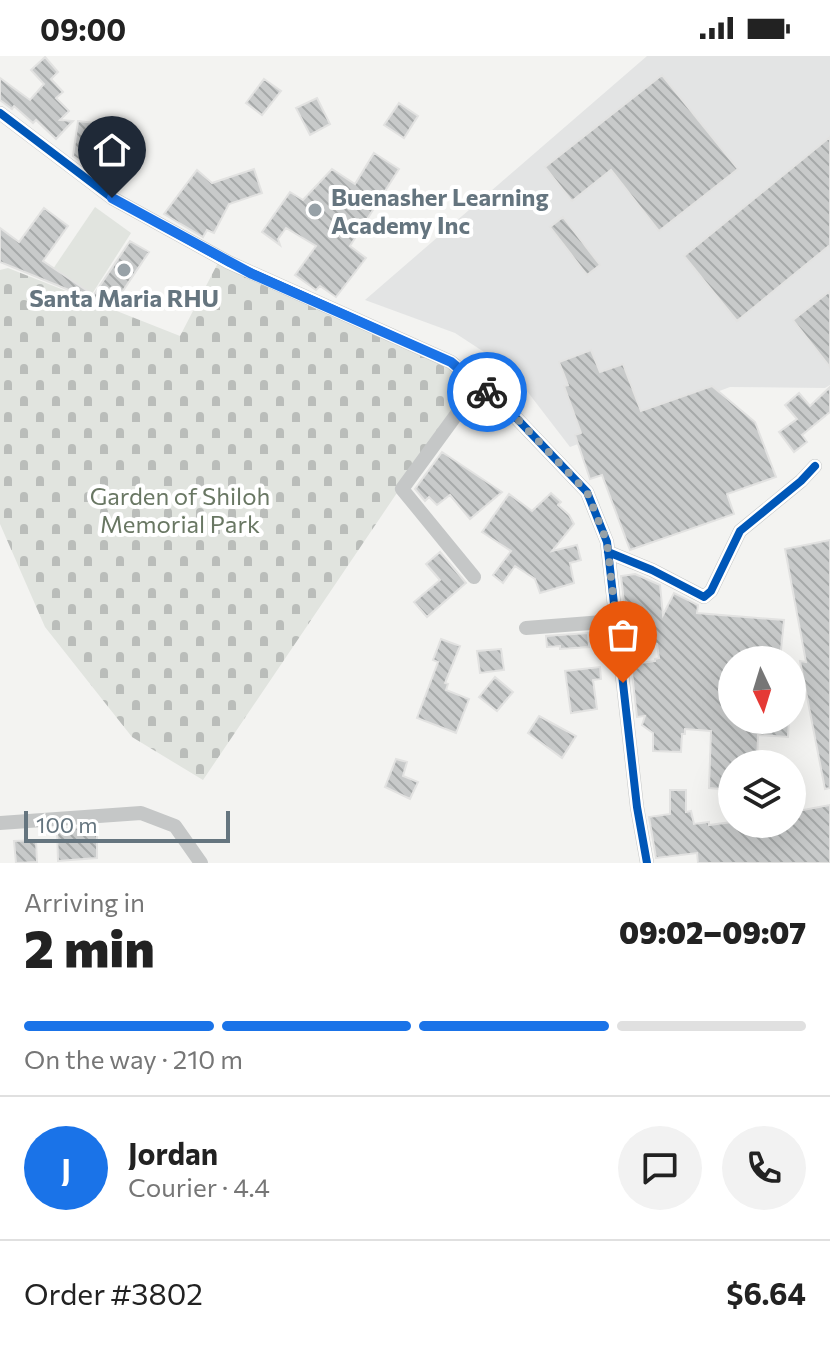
<!DOCTYPE html>
<meta charset="utf-8">
<style>
:root{--surface:#fff;--page:#f2f2f2;--text:#222;--muted:#767676;--line:#e0e0e0;--accent:#1a73e8}
body{margin:0;font-family:Commissioner,sans-serif;background:var(--page);color:var(--text);height:100vh;display:flex;flex-direction:column;font-size:30px;white-space:nowrap}
*{box-sizing:border-box;margin:0}
p{font-size:26px;color:var(--muted)}
.icon{flex:none;width:44px;height:44px;fill:none;stroke:currentColor;stroke-width:2;stroke-linecap:round;stroke-linejoin:round}
.map{position:relative;height:807px;overflow:hidden}
.sheet{display:flex;flex-direction:column;background:var(--surface);flex:1}
.sheet>*{flex:none}
.needle{width:52px;rotate:176deg}
.buttons{position:absolute;left:718px;top:590px;display:grid;gap:16px}
.buttons a{display:grid;place-items:center;width:88px;height:88px;border-radius:50%;background:var(--surface);box-shadow:0 8px 32px #0002;font-size:40px}
.scale{position:absolute;left:24px;bottom:20px;width:206px;box-sizing:border-box;padding-left:8px;border:4px solid #65757f;border-top:0;font-size:22px;line-height:28px;white-space:nowrap;color:#65757f;-webkit-text-stroke:6px #fff;paint-order:stroke}
.pin{position:absolute;display:grid;place-items:center;width:68px;height:68px;color:#fff;margin:-82px -34px;border-radius:50% 50% 50% 0;rotate:-45deg;box-shadow:0 0 8px #0007}
.pin .icon{rotate:45deg}
.courier{position:absolute;display:grid;place-items:center;width:80px;height:80px;margin:-40px;border:6px solid #1a73e8;border-radius:50%;background:#fff;color:#222;box-shadow:0 2px 10px #0007}
.summary em{font-style:normal;font-weight:800}
.summary div{display:flex;flex-direction:column-reverse}
.summary{display:flex;align-items:center;justify-content:space-between;height:136px;padding:0 24px}
h1{font-size:52px;font-weight:800;line-height:60px}
.bar{display:grid;grid-template-columns:repeat(4,1fr);gap:12px 8px;align-content:center;height:96px;padding:0 24px}
.bar i{height:10px;border-radius:6px;background:var(--line)}
.bar .selected{background:var(--accent)}
.bar p{grid-column:span 4}
.line{display:flex;align-items:center;gap:20px;padding:0 24px;border-top:2px solid var(--line)}
.line div{flex:1}
.round{display:grid;place-items:center;flex:none;width:84px;height:84px;border-radius:42px;background:var(--page)}
.status{display:flex;justify-content:space-between;align-items:center;height:56px;padding:0 40px;background:var(--surface);direction:ltr}
.status svg{height:22px;fill:currentColor}
.map>svg:first-child{display:block}
</style>
<div class="status"><b>09:00</b><svg viewBox="0 0 49 12"><path d="M0 12V9h3v3zM5 12V6h3v6zM10 12V3h3v9zM15 12V0h3v12zM26 1h20v11H26zM47 4h2v5h-2z"/></svg></div>
<div class="map">
<svg width="830" height="807" viewBox="0 0 830 807">
<defs>
<pattern id="cemetery-stones" width="16" height="16" patternUnits="userSpaceOnUse" patternTransform="scale(2)"><rect width="16" height="16" fill="#e1e4df"/><path d="M2 7V4a2 2 0 0 1 4 0v3zM10 15v-3a2 2 0 0 1 4 0v3z" fill="#babdba"/></pattern>
<pattern id="building-back-hatch" width="6" height="6" patternUnits="userSpaceOnUse" patternTransform="scale(2)"><rect width="6" height="6" fill="#c8caca"/><path d="M-1 5l2 2M0 0l6 6M5-1l2 2" fill="none" stroke="#a6a9a9"/></pattern>
</defs>
<rect width="100%" height="100%" fill="#f3f3f1"/>
<path fill="#e3e4e4" d="M647,0H830V329L825,332L730,331L570,391L510,313L455,277L365,244Z"/>
<path fill="url(#cemetery-stones)" d="M220,203L442,299L478,329L428,391L203,724L132,681L45,571L0,468V214L8,212L180,280Z"/>
<path fill="#e1e4df" d="M95,151L131,177L92,238L53,213Z"/>
<path fill="url(#building-back-hatch)" stroke="#e2e2e1" stroke-width="2" d="M45,1L58,16L51,23L63,36L56,42L69,55L60,64L73,65L56,83L36,64L33,67L14,50L12,53L0,44V22L30,44L44,28L31,14Z
M662,19L738,113L659,175L611,114L572,145L545,111Z
M264,23L281,35L262,59L246,47Z
M317,42L330,68L310,79L296,52Z
M399,47L418,60L404,82L384,69Z
M78,65L104,68L97,112L87,110L73,100Z
M830,81V189L737,265L684,200Z
M374,97L399,113L350,190L366,202L336,241L320,230L316,234L295,219L316,190L286,172L278,183L280,189L262,176L290,136L303,144L332,113L355,128Z
M254,113L262,137L229,148L214,177L207,174L203,181L164,158L197,114L212,127Z
M44,152L68,170L43,205L89,236L86,241L0,206V172L19,186Z
M563,161L600,209L587,219L550,171Z
M130,185L149,196L112,251L91,243Z
M830,235V311L793,264Z
M591,294L600,316L623,308L641,355L712,330L755,366L776,421L727,438L734,458L630,494L602,419L590,423L575,379L581,377L564,330L568,329L559,306Z
M830,331V356L802,379L807,386L794,396L779,376L797,363L785,349L799,337L810,350Z
M442,396L502,436L470,463L450,439L437,449L429,441L425,445L415,433Z
M551,437L561,446L558,449L569,459L574,468L552,495L577,489L581,504L570,507L574,527L540,537L535,523L515,510L503,527L493,519L511,495L482,476L509,438L532,455Z
M830,484V732L825,733L800,605L806,606L785,493Z
M440,496L466,527L427,561L414,546L440,524L426,508Z
M635,518L660,529L663,559L674,537L698,549L697,557L784,564L780,604H732V664H789L788,681L758,679L757,708H732V734L709,732L711,675L685,673V678H682L681,696L653,695V677L642,669L645,660L637,661L631,608L655,605V603L659,602L657,588L629,589L621,520Z
M588,577L589,591L560,593V590L547,591L546,580Z
M441,583L460,590L445,627L448,628L446,634L469,643L456,677L417,662L438,606L433,604Z
M501,593L504,614L480,617L477,595Z
M600,611L601,623L593,624L597,653L571,657L565,615Z
M495,621L513,636L497,655L479,641Z
M539,660L576,680L562,702L528,677Z
M396,703L407,706L403,720L418,726L410,743L385,731Z
M670,734H686V756L691,755L694,768L709,766V769L732,766V768H792V756L830,749V807H698L697,797L656,802L649,761L670,758Z
M97,770V802L58,805L57,773Z
M36,784L37,806L16,807L14,785Z"/>
<g fill="none" stroke-linecap="round" stroke-linejoin="round">
<path stroke="#c5c7c7" stroke-width="14" d="M0,57L112,142L228,206L451,306L502,347L587,436L607,486L637,751L647,807
M608,496L652,514L704,541L711,535L740,475L801,425L815,410
M474,521L402,433L478,329
M526,572L616,565
M0,767L141,757L175,770L201,807"/>
<defs>
<path id="cycleway" d="M0,57L112,142L228,206L451,306L502,347L587,436L607,486L637,751L647,807
M608,496L652,514L704,541L711,535L740,475L801,425L815,410"/>
</defs>
<use href="#cycleway" stroke="#fff" stroke-width="13"/>
<use href="#cycleway" stroke="#0057b8" stroke-width="8"/>
</g>
<g fill="none" stroke-linecap="round" stroke-linejoin="round">
<path stroke="#97a1a7" stroke-width="8" stroke-dasharray="0 14.4" d="M487,336L502,347L587,436L607,486L623,627"/>
<path stroke="#1a73e8" stroke-width="10" d="M112,142L252,218L451,306L487,336"/>
</g>
<g fill="#97a1a7" stroke="#fff" stroke-width="3">
<circle cx="315" cy="154" r="8"/>
<circle cx="124" cy="214" r="8"/>
</g>
<g text-anchor="middle" dominant-baseline="central" stroke-width="8" stroke-linejoin="round" paint-order="stroke">
<g font-size="24" font-weight="bold" fill="#65757f" stroke="#fff" text-anchor="start">
<text x="331" y="140">Buenasher Learning<tspan x="331" dy="28">Academy Inc</tspan></text>
<text x="124" y="241" text-anchor="middle">Santa Maria RHU</text>
</g>
<g font-size="24" fill="#697763" stroke="#fff">
<text x="180" y="439">Garden of Shiloh<tspan x="180" dy="28">Memorial Park</tspan></text>
</g>
</g>
</svg>
<div class="buttons">
<a><svg class="needle" viewBox="-14 -14 28 28"><path d="M0-13l5 13h-10z" fill="#e53935"/><path d="M0 13l5-13h-10z" fill="#767676"/></svg></a>
<a><svg class="icon" aria-label="layers" viewBox="0 0 24 24"><path d="M12 4l9 5-9 5-9-5zM3 14l9 5 9-5"/></svg></a>
</div>
<div class="scale">100 m</div>
<div class="pin" style="left:623px;top:627px;background:#ea580c"><svg class="icon" aria-label="bag" viewBox="0 0 24 24"><path d="M5 8h14l-1 12H6zM9 8a3 3 0 0 1 6 0"/></svg></div>
<div class="pin" style="left:112px;top:142px;background:#1f2937"><svg class="icon" aria-label="home" viewBox="0 0 24 24"><path d="M3 11l9-7 9 7M6 9v11h12V9"/></svg></div>
<div class="courier" style="left:487px;top:336px"><svg class="icon" aria-label="bike" viewBox="0 0 24 24"><circle cx="6" cy="16" r="4"/><circle cx="18" cy="16" r="4"/><path d="M6 16l4-8h5l3 8M10 8l3 8H6M13 5h3"/></svg></div>
</div>
<section class="sheet">
<div class="summary"><div><h1>2 min</h1><p>Arriving in</p></div><em>09:02–09:07</em></div>
<div class="bar"><i class="selected"></i><i class="selected"></i><i class="selected"></i><i></i><p>On the way · 210 m</p></div>
<div class="line" style="height:144px"><b class="round" style="background:var(--accent);color:#fff">J</b><div><b>Jordan</b><p>Courier · 4.4</p></div><a class="round"><svg class="icon" aria-label="chat" viewBox="0 0 24 24"><path d="M4 5h16v11H9l-5 4z"/></svg></a><a class="round"><svg class="icon" aria-label="phone" viewBox="0 0 24 24"><path d="M5 4h4l2 5-3 2q2 4 5 5l2-3 5 2v4C11 20 4 13 5 4z"/></svg></a></div>
<div class="line" style="height:104px"><div>Order #3802</div><b>$6.64</b></div>
</section>
